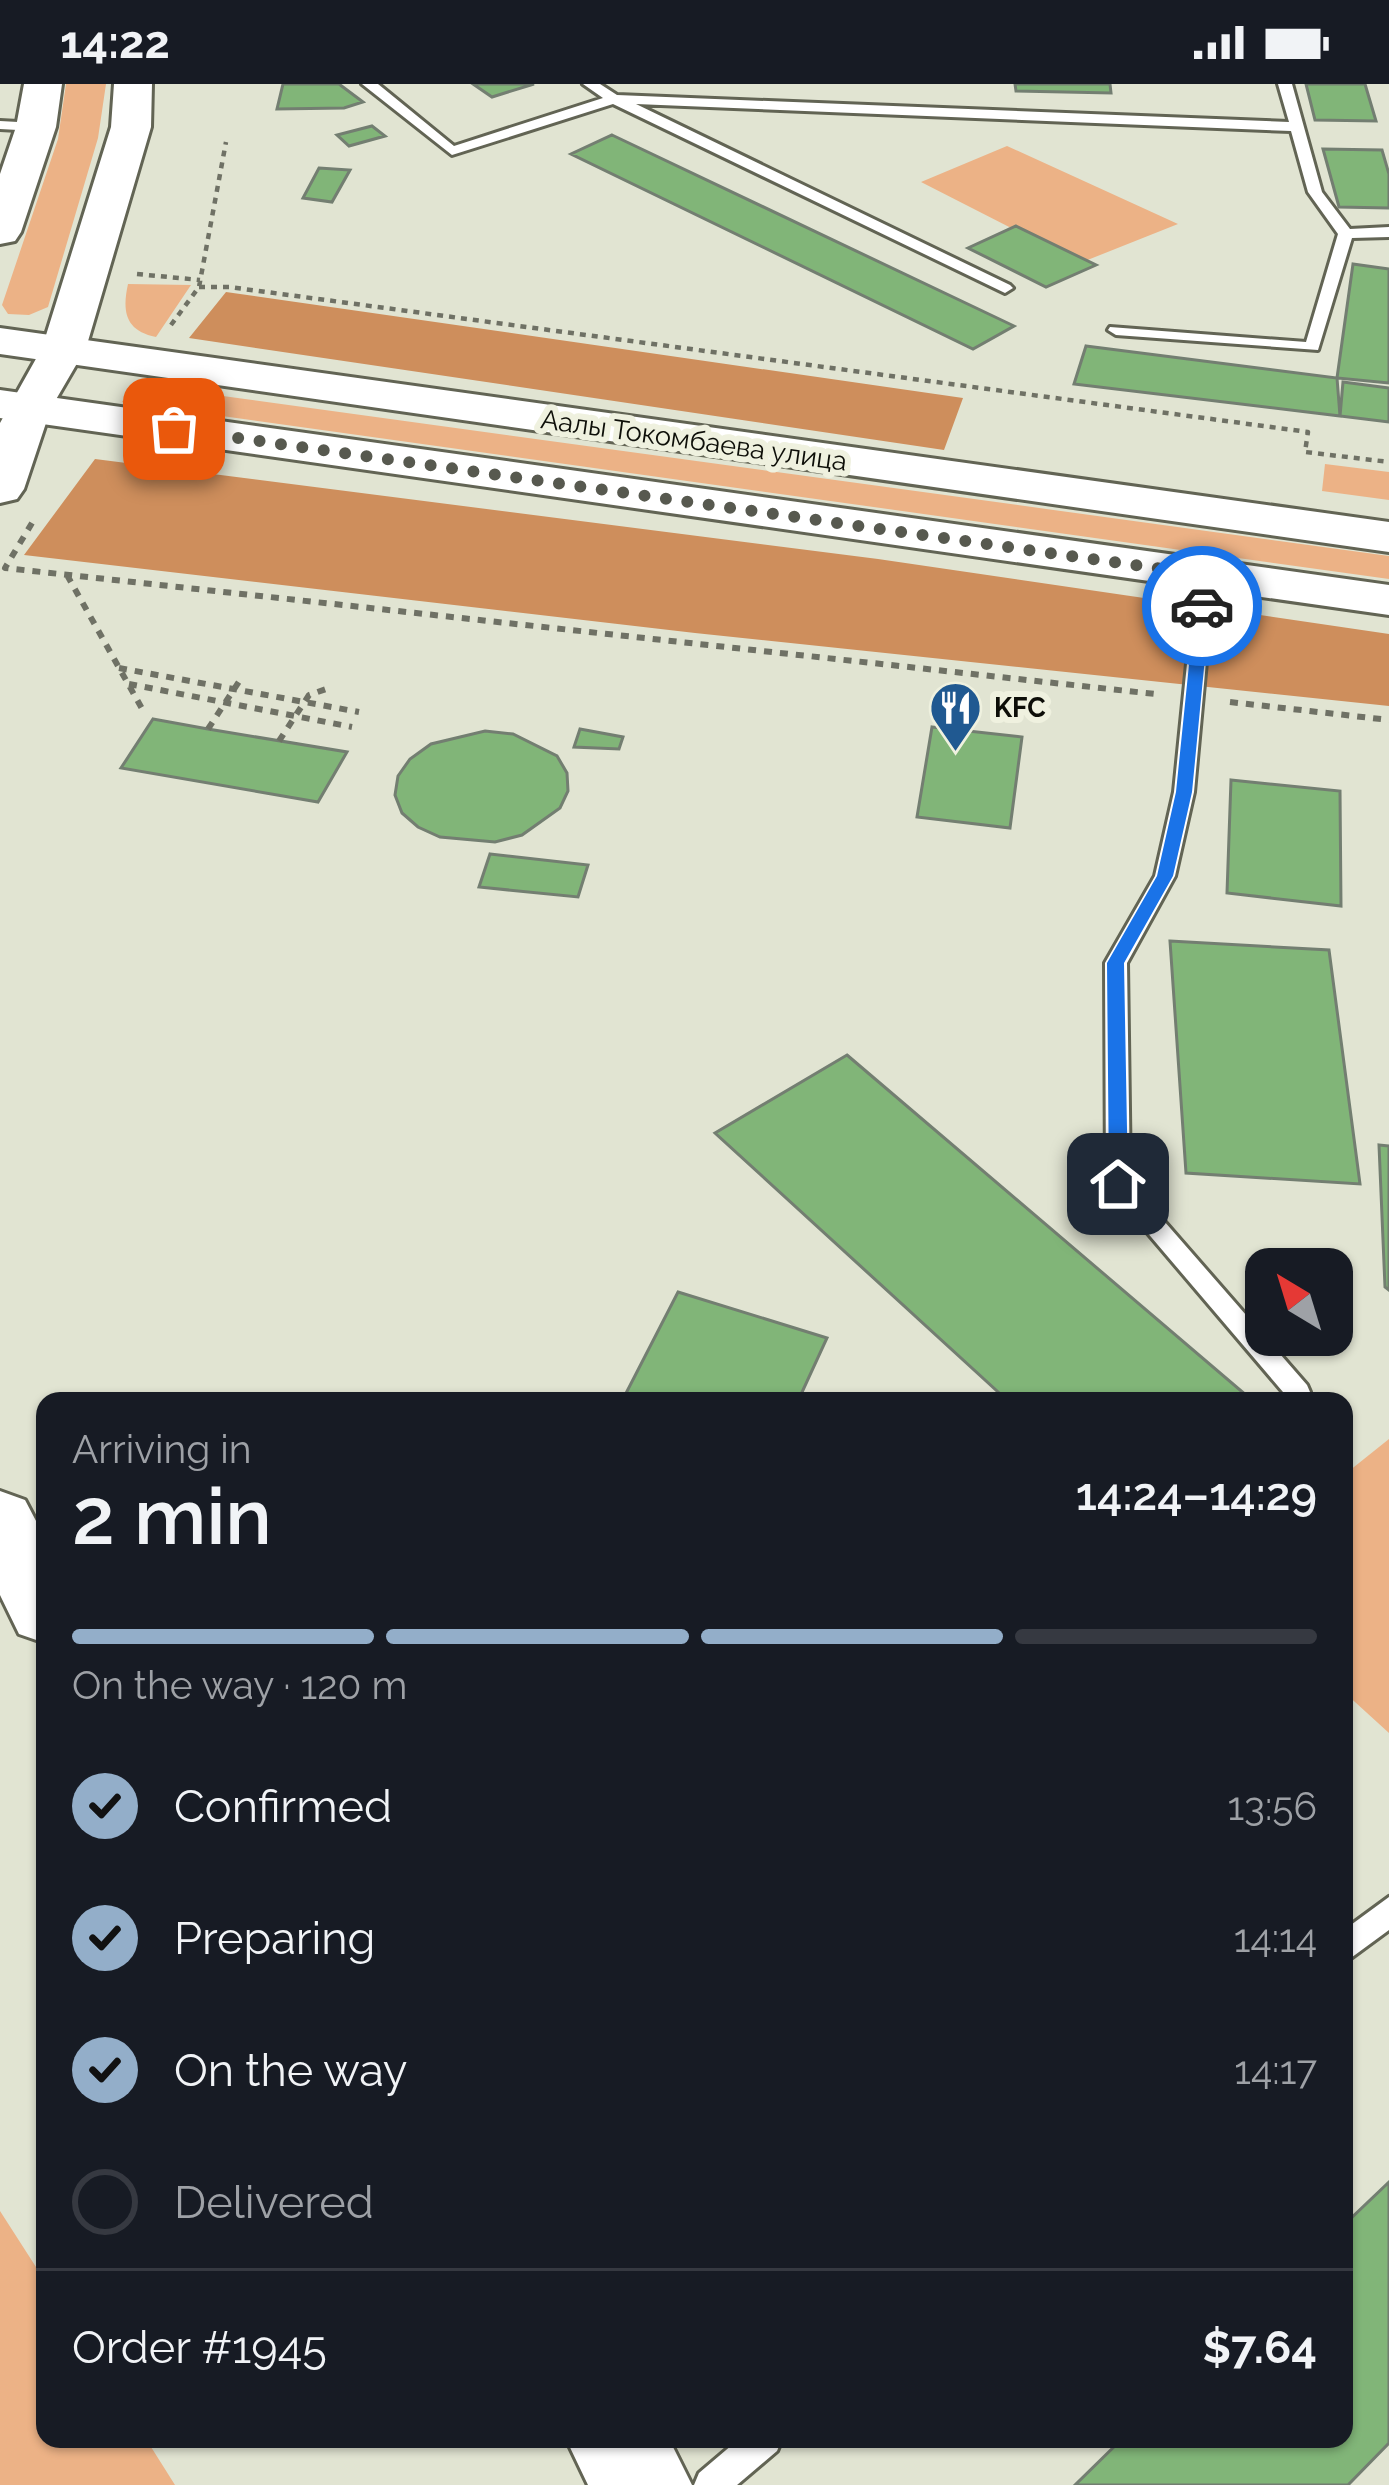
<!DOCTYPE html>
<meta charset="utf-8">
<style>
:root{--surface:#171b24;--page:#20242c;--text:#f1f3f6;--muted:#9ea1a6;--line:#363941;--accent:#93aec9}
body{margin:0;font-family:Raleway,sans-serif;background:var(--page);color:var(--text);height:100vh;display:flex;flex-direction:column;font-size:45px;white-space:nowrap}
*{box-sizing:border-box;margin:0}
p{font-size:39px;color:var(--muted)}
.icon{flex:none;width:66px;height:66px;fill:none;stroke:currentColor;stroke-width:2;stroke-linecap:round;stroke-linejoin:round}
.map{position:relative;flex:1;overflow:hidden}
.panel{position:absolute;left:36px;top:1308px;width:1317px;height:1056px;display:flex;flex-direction:column;background:var(--surface);border-radius:24px;box-shadow:0 3px 9px #0004}
.panel>*{flex:none}
.needle{width:78px;rotate:322deg}
.buttons{position:absolute;left:1245px;top:1164px;display:grid;gap:24px}
.buttons a{display:grid;place-items:center;width:108px;height:108px;border-radius:24px;background:var(--surface);box-shadow:0 3px 9px #0004;font-size:60px}
.pin{position:absolute;display:grid;place-items:center;width:102px;height:102px;color:#fff;margin:-51px;border-radius:24px;box-shadow:0 6px 18px #0006}
.courier{position:absolute;display:grid;place-items:center;width:120px;height:120px;margin:-60px;border:9px solid #1a73e8;border-radius:50%;background:#fff;color:#222;box-shadow:0 3px 15px #0007}
.head em{font-style:normal;font-weight:600}
.head div{display:flex;flex-direction:column-reverse}
.head{display:flex;align-items:center;justify-content:space-between;height:204px;padding:0 36px}
h1{font-size:78px;font-weight:600;line-height:90px}
.bar{display:grid;grid-template-columns:repeat(4,1fr);gap:18px 12px;align-content:center;height:144px;padding:0 36px}
.bar i{height:15px;border-radius:9px;background:var(--line)}
.bar .selected{background:var(--accent)}
.bar p{grid-column:span 4}
.line{display:flex;align-items:center;gap:30px;padding:0 36px;border-top:3px solid var(--line)}
.line div{flex:1}
ol{padding:0 36px;list-style:none}
li{display:flex;align-items:center;gap:36px;height:132px}
li p{margin-inline-start:auto}
li .icon{padding:12px;border-radius:50%;background:var(--accent);color:#111;stroke-width:4}
li:last-child{color:var(--muted)}
li i{width:66px;height:66px;border:6px solid var(--line);border-radius:50%}
.status{display:flex;justify-content:space-between;align-items:center;height:84px;padding:0 60px;background:var(--surface);direction:ltr}
.status svg{height:33px;fill:currentColor}
.map>svg:first-child{display:block}
</style>
<div class="status"><b>14:22</b><svg viewBox="0 0 49 12"><path d="M0 12V9h3v3zM5 12V6h3v6zM10 12V3h3v9zM15 12V0h3v12zM26 1h20v11H26zM47 4h2v5h-2z"/></svg></div>
<div class="map">
<svg width="1389" height="2401" viewBox="0 0 1389 2401">
<rect width="100%" height="100%" fill="#e1e4d2"/>
<path fill="#ecb286" d="M66,0H106L98,54L48,223L29,231L8,230L2,221L58,55Z
M1007,62L1178,140L1080,179L921,98Z
M128,200L191,201L156,253C125,247 122,227 128,200Z
M135,300L1389,472V495L122,318Z
M1325,380L1389,388V416L1322,407Z
M1389,1355V1649L1344,1608V1391Z
M0,2127L45,2197V2355H146L175,2401H0Z"/>
<path fill="#ce8e5c" d="M226,208L963,314L944,366L189,254Z
M95,375L878,475L1389,550V622L695,549L24,471Z"/>
<path fill="#81b578" stroke="#737e71" stroke-width="3" d="M283,0H339L363,18L344,24L277,25Z
M473,0H534L492,13Z
M1015,0H1110L1111,9L1016,7Z
M1306,0H1365L1376,37L1315,36Z
M372,42L385,52L349,62L337,51Z
M612,51L1014,242L973,265L571,70Z
M1323,65L1382,66L1389,90V124L1339,123Z
M319,84L350,86L332,118L303,114Z
M1016,142L1096,181L1046,203L968,164Z
M1353,180L1389,185V299L1337,294Z
M1086,262L1337,294L1340,332L1074,300Z
M1343,298L1389,304V338L1340,332Z
M153,635L208,645L347,668L318,718L121,684Z
M932,643L1022,653L1010,744L917,733Z
M580,645L623,653L619,665L574,663Z
M485,647L513,650L557,672L567,689L568,707L560,724L522,751L495,758L440,753L418,743L402,729L395,711L398,692L410,675L431,660Z
M1231,696L1340,707L1341,822L1227,809Z
M490,770L588,781L578,813L479,803Z
M1170,857L1329,866L1360,1100L1186,1089Z
M847,971L1253,1317H1008L715,1049Z
M1379,1061L1389,1062V1206L1385,1203Z
M678,1208L827,1254L798,1317H622Z
M1389,2098V2359L1348,2401H1075L1122,2355H1344V2141Z"/>
<g fill="none" stroke-linecap="round" stroke-linejoin="round">
<defs>
<path id="lane" d="M362,0H378L454,62L603,14L583,0H600L617,11L1289,38L1278,0H1292L1322,108L1350,145L1389,143V153L1352,154L1318,266L1116,251L1108,246L1110,243L1306,258L1338,150L1308,108L1291,47L636,20L1010,201L1013,204L1005,209L613,20L452,71Z
M0,37L36,39L43,43L36,47L0,45Z
M1205,486L1214,491L1194,708L1175,792L1127,879L1130,1098L1307,1301L1310,1308L1305,1317H1279L1283,1308L1106,1100L1105,879L1155,792L1174,708L1196,491Z
M1389,1813V1846L1344,1879V1846Z
M739,2355H782L777,2367L737,2401H694L699,2389Z"/>
<path id="secondary" d="M24,0H62L56,43L21,148L15,157L0,160V90L16,43Z
M114,0H152L151,43L86,264L51,324L24,405L17,415L0,419V339L42,264L111,43Z
M0,1407L25,1416L45,1454V1559L19,1550L0,1511Z
M566,2355H669L692,2401H588Z"/>
<path id="primary" d="M0,244L1389,438V468L0,270Z
M0,306L1389,501V531L0,334Z"/>
</defs>
<use href="#lane" stroke="#626454" stroke-width="6"/>
<use href="#secondary" stroke="#626454" stroke-width="6"/>
<use href="#primary" stroke="#626454" stroke-width="6"/>
<path stroke="#6f7165" stroke-width="4.5" stroke-dasharray="6 6" stroke-linecap="butt" d="M137,190L200,196
M199,203H229L1308,348L1305,368L1389,378
M171,241L199,203L226,58"/>
<path stroke="#6f7165" stroke-width="6" stroke-dasharray="8 8" stroke-linecap="butt" d="M32,439L5,484L1155,610
M67,491L145,630
M119,584L359,628
M129,600L352,643
M1230,618L1389,636
M208,645L240,596
M279,657L309,611L326,605"/>
<use href="#lane" fill="#fff" fill-rule="evenodd"/>
<use href="#secondary" fill="#fff" fill-rule="evenodd"/>
<use href="#primary" fill="#fff" fill-rule="evenodd"/>
</g>
<path fill="#1a73e8" d="M1202,518L1210,522L1192,708L1173,792L1124,879L1128,1100L1118,1107L1109,1100L1107,879L1157,792L1176,708L1195,522Z"/>
<g fill="none" stroke-linecap="round" stroke-linejoin="round">
<path stroke="#57594f" stroke-width="12" stroke-dasharray="0 21.6" d="M174,345L1205,491L1202,522"/>
</g>
<defs>
<symbol id="restaurant-pin" viewBox="-11 -11 22 30"><path d="M0 17L-7.5 6A9.5 9.5 0 1 1 7.5 6Z" fill="#205991" stroke="#eff1df"/><path d="M-5-6h1v4h1v-4h1v4h1v-4h1v5L-1.5 .5V6h-2V.5L-5-1ZM5-6V6H3V1.5H1.5Q1.5-4 5-6Z" fill="#fff"/></symbol>
</defs>
<g fill-rule="evenodd">
<use href="#restaurant-pin" x="926" y="594" width="59" height="81"/>
</g>
<g text-anchor="middle" dominant-baseline="central" stroke-width="12" stroke-linejoin="round" paint-order="stroke">
<g font-size="27" fill="#0d0e08" stroke="#eff1df">
<text transform="translate(694 356) rotate(8)">Аалы Токомбаева улица</text>
</g>
<g font-size="27" font-weight="bold" fill="#0d0e08" stroke="#eff1df" text-anchor="start">
<text x="994" y="623">KFC</text>
</g>
</g>
</svg>
<div class="buttons">
<a><svg class="needle" viewBox="-14 -14 28 28"><path d="M0-13l5 13h-10z" fill="#e53935"/><path d="M0 13l5-13h-10z" fill="#9ea1a6"/></svg></a>
</div>
<div class="pin" style="left:174px;top:345px;background:#ea580c"><svg class="icon" aria-label="bag" viewBox="0 0 24 24"><path d="M5 8h14l-1 12H6zM9 8a3 3 0 0 1 6 0"/></svg></div>
<div class="pin" style="left:1118px;top:1100px;background:#1f2937"><svg class="icon" aria-label="home" viewBox="0 0 24 24"><path d="M3 11l9-7 9 7M6 9v11h12V9"/></svg></div>
<div class="courier" style="left:1202px;top:522px"><svg class="icon" aria-label="car" viewBox="0 0 24 24"><path d="M5 17H2v-5l4-1 3-4h7l3 4 3 1v5h-3M9 17h6M6 11h13"/><circle cx="7" cy="17" r="2"/><circle cx="17" cy="17" r="2"/></svg></div>
<section class="panel">
<div class="head"><div><h1>2 min</h1><p>Arriving in</p></div><em>14:24–14:29</em></div>
<div class="bar"><i class="selected"></i><i class="selected"></i><i class="selected"></i><i></i><p>On the way · 120 m</p></div>
<ol>
<li><svg class="icon" aria-label="check" viewBox="0 0 24 24"><path d="M5 12l5 5 9-10"/></svg>Confirmed<p>13:56</p></li>
<li><svg class="icon" aria-label="check" viewBox="0 0 24 24"><path d="M5 12l5 5 9-10"/></svg>Preparing<p>14:14</p></li>
<li><svg class="icon" aria-label="check" viewBox="0 0 24 24"><path d="M5 12l5 5 9-10"/></svg>On the way<p>14:17</p></li>
<li><i></i>Delivered</li>
</ol>
<div class="line" style="height:156px"><div>Order #1945</div><b>$7.64</b></div>
</section>
</div>
